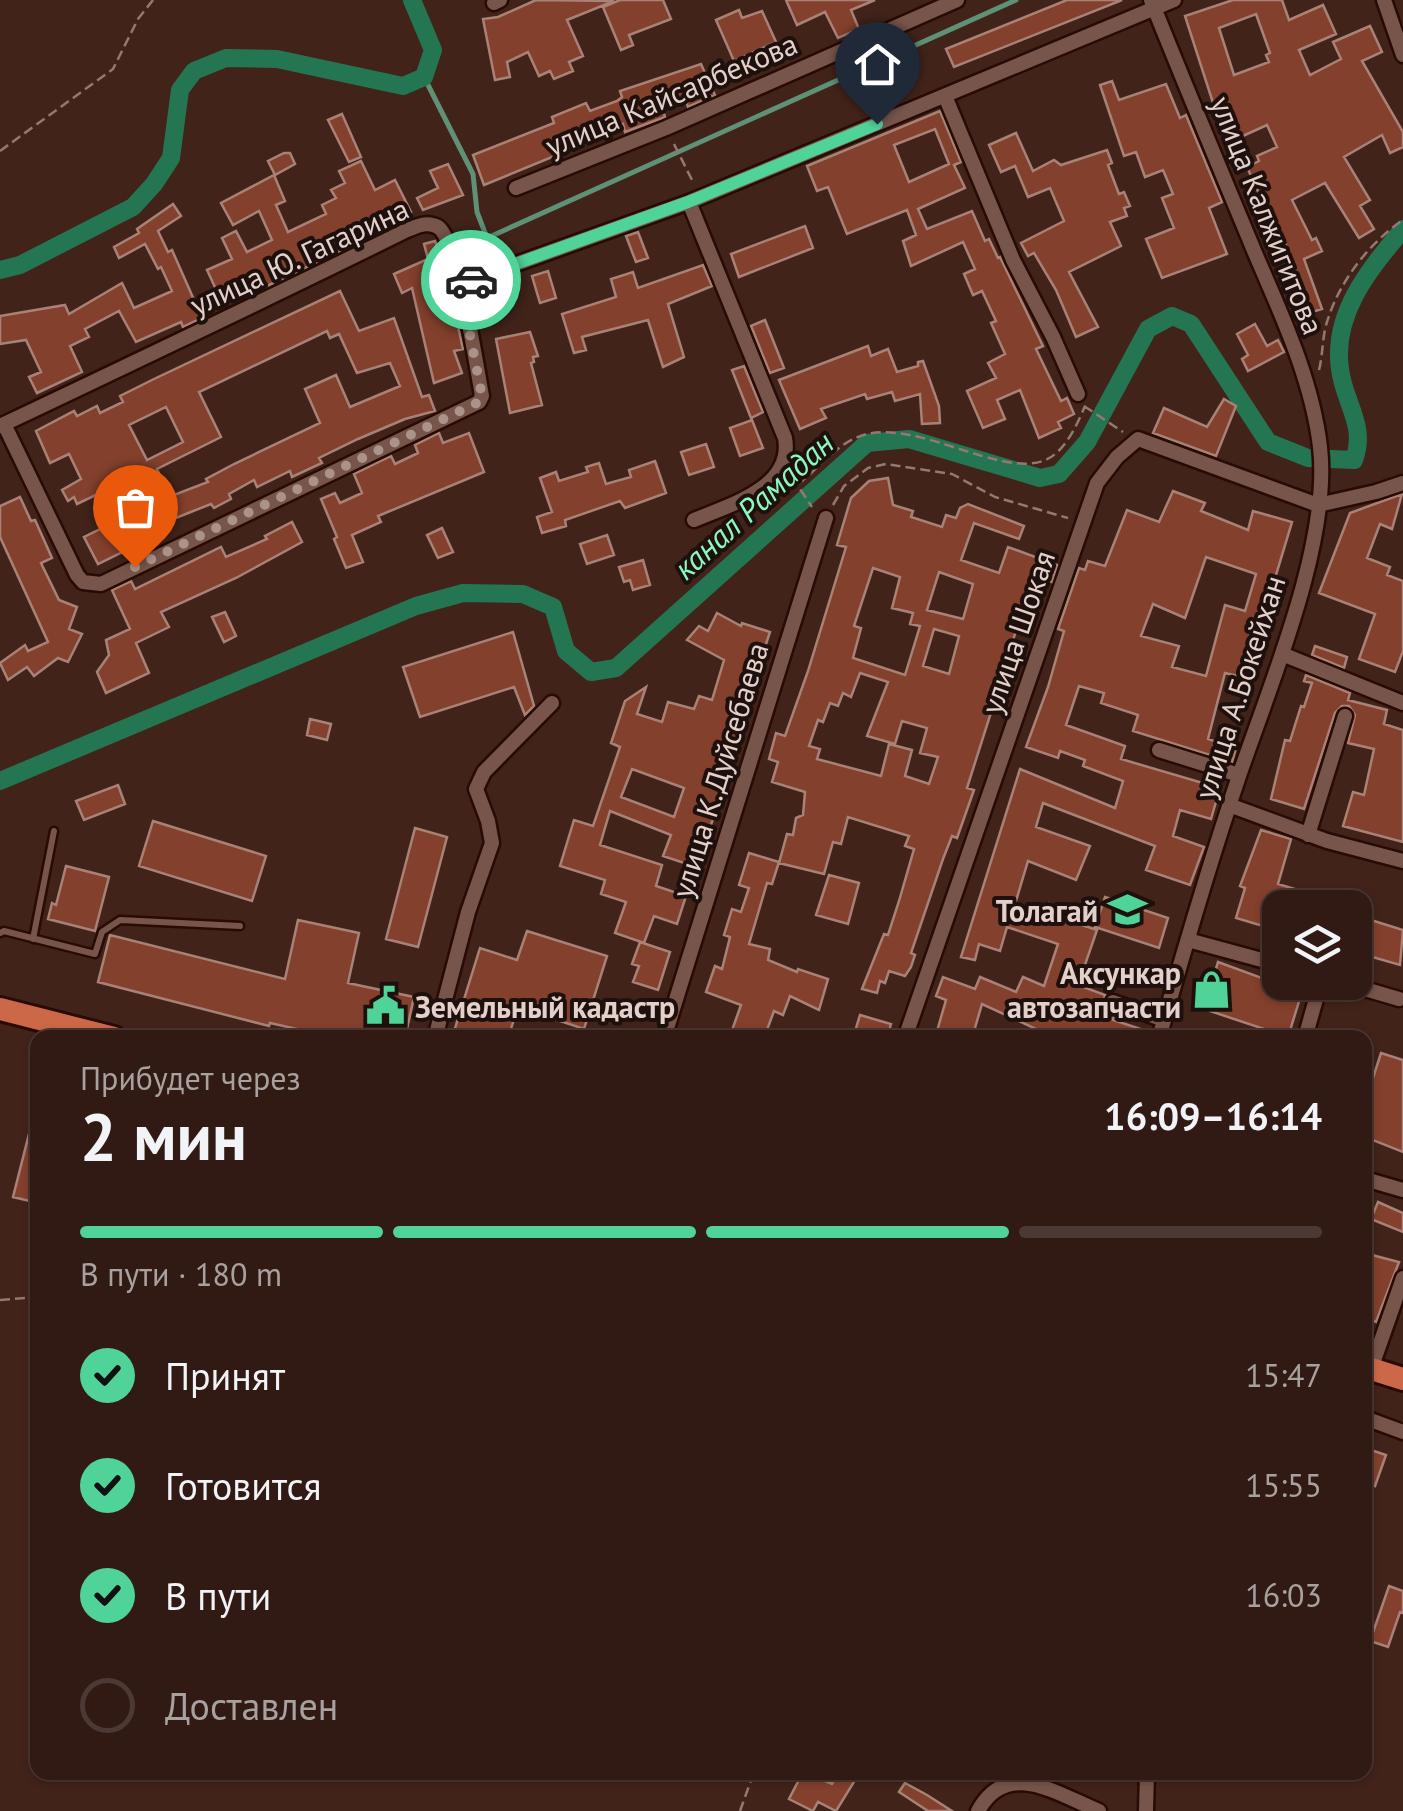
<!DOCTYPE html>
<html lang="ru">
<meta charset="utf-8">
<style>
:root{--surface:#311a14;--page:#39231d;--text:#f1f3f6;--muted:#a8a1a0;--line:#4c3834;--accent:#50d398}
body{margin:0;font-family:"PT Sans",sans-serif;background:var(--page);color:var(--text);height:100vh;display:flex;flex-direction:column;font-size:38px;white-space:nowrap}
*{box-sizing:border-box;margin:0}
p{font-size:32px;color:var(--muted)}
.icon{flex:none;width:55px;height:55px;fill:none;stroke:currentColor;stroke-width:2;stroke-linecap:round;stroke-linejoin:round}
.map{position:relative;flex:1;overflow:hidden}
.sheet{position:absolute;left:30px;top:1030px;width:1342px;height:750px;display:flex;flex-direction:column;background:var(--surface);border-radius:20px;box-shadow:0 2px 8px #0004,0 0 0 2px var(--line)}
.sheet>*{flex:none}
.fabs{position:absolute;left:1262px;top:890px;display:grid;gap:20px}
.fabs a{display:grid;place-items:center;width:110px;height:110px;border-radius:20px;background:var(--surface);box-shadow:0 2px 8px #0004,0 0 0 2px var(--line);font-size:50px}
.pin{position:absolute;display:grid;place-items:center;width:85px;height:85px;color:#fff;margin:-102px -42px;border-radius:50% 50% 50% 0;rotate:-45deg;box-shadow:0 0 10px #0007}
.pin .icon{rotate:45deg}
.courier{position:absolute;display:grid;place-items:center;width:100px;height:100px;margin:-50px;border:8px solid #50d398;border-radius:50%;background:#fff;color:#222;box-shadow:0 2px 12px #0007}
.summary em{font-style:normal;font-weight:800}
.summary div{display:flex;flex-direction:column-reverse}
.summary{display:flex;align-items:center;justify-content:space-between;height:170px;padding:0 50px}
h1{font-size:65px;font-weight:800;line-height:75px}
.bar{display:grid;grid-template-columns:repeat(4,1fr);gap:15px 10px;align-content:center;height:120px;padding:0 50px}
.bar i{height:12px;border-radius:8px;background:var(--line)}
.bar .on{background:var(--accent)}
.bar p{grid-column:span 4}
ol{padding:0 50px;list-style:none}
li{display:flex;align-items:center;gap:30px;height:110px}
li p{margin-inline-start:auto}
li .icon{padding:10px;border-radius:50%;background:var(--accent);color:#111;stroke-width:4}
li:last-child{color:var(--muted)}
li i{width:55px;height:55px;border:5px solid var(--line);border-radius:50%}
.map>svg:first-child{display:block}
</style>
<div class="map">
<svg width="1403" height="1811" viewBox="0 0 1403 1811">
<rect width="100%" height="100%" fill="#41231a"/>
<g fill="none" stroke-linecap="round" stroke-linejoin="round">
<path stroke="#5e9176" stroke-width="5" d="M424,77L473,174L477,212L487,238L1016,0"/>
<path stroke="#247652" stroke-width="18" d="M0,270L20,265L133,207L154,184L171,158L180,90L194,71L226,58L277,59L403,86L424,77L433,50L412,0
M0,781L416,606L463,593L523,594L553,607L566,651L591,672L616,668L867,443L909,439L1040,478L1059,474L1087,442L1148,329L1172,316L1191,324L1268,442L1308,458L1354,460C1367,425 1344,403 1340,369C1332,313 1370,269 1403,229"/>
</g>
<path fill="#83402c" stroke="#a88277" stroke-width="2.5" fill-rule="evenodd" d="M536,0L614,1L567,20L583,56L569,62L573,71L554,79L550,71L539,76L528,52L507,62L510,77L495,80L483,19L498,17Z
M620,0H663L671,19L629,35L633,45L621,50L603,7Z
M786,0H875L851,10L859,29L838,38L825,12L797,25Z
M1067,0H1122L954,67L946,49Z
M1233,0H1282L1289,20L1323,5L1336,34L1299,50L1310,75L1341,59L1333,42L1370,26L1382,52L1362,61L1403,132V147L1390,153L1382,135L1344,157L1370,200L1360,206L1374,229L1359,238L1325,183L1292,200L1312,240L1316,238L1322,251L1304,259L1322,309L1306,314L1282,254L1289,251L1269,211L1259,216L1251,201L1260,196L1247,167L1259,161L1257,156L1277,147L1267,125L1234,140L1216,102L1213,103L1185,16ZM1256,14L1270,53L1266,55L1269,62L1234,75L1219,28Z
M739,10L742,18L762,11L776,42L734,61L716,20Z
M701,64L715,95L688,107L685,98L662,107L665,117L625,132L623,124L584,138L586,143L484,185L473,155L554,123L552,117L586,103L590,111L617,101L622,97L620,91Z
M1112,81L1119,100L1166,84L1180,118L1186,115L1222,202L1209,208L1227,254L1162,278L1146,239L1174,228L1162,198L1173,194L1163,170L1145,177L1136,152L1124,156L1100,85Z
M940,111L961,162L954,165L965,188L918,209L927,229L972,211L985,241L989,239L998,258L1000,257L1043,346L1036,349L1061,401L1067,398L1074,414L1058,422L1061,428L1039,438L1020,390L997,400L1005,419L983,428L967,391L996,378L988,363L1005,354L991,323L996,321L982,291L973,295L964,274L975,269L963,242L911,266L903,241L916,235L907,210L847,234L828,187L817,191L807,166ZM935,129L949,164L909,182L894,145Z
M342,114L361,157L349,162L328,120Z
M1016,133L1033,171L1054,160L1061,165L1107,150L1112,163L1108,165L1119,194L1124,192L1130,206L1124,208L1127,216L1110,222L1121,246L1069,272L1098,327L1076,337L1056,290L1034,253L1028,256L1021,243L1064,221L1050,188L1028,197L1015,166L1001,172L989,145Z
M284,153H290L295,164L275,175L268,161Z
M361,161L375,190L395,180L411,212L390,222L386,214L359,226L365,239L265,287L261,278L220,298L207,270L232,259L222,238L236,231L247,252L272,240L259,211L233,225L221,203L274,175L285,201L276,205L288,232L326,214L322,205L336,198L331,190L345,183L339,171Z
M448,164L463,195L423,210L417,198L438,188L430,171Z
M173,204L181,216L158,231L168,252L172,250L202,318L183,327L181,322L136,342L119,311L85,329L89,337L70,346L82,372L37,393L29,377L41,372L26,340L0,344V316L65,305L69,314L122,283L134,308L172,291L161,267L158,269L145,244L119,258L114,247L139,233L137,229Z
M805,226L813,248L739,277L731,254Z
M638,232L648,258L636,262L626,236Z
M435,241L444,263L463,349L454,351L462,373L434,383L412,288L402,293L394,274L428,259L424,244Z
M703,265L712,286L668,304L684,357L663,367L648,320L582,337L586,350L574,353L562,314L616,297L611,279L633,272L638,288Z
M548,271L556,298L540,303L532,276Z
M340,291L359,331L394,318L422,397L429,395L435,411L405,419L358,439L319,458L322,463L292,477L290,471L257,487L254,480L229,494L231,499L214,508L211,504L158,525L163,538L139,549L137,545L98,564L84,537L157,501L144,472L77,504L74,497L68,501L62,490L81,479L69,454L50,463L36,431L74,411L77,416L97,406L100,413L123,402L120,396L154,379ZM327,331L330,338L339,334L357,373L390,363L400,386L350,407L336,375L305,389L320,423L234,464L206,479L208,482L169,497L157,469L221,437L199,392ZM166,407L183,442L147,460L129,425Z
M765,320L784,368L770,373L751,326Z
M1255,324L1267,346L1278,340L1284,352L1248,371L1242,359L1248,355L1237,334Z
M530,332L538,356L533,357L534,362L531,363L542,405L510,413L496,339Z
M868,346L871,356L888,349L897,372L918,366V362L923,361L939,406L940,423L922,424L920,394L895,401L892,392L867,399L865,394L821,409L826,418L800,429L779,380Z
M744,366L763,412L751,418L732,370Z
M1224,399L1236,406L1216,456L1153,433L1164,408L1207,427Z
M752,420L763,448L740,456L730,428Z
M439,433L443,443L469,433L484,472L378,516L381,522L352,535L363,562L346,568L334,539L337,537L321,499L335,493L340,503L362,493L354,474L391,456L395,464L418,453L415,445Z
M706,444L714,467L689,475L681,452Z
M655,461L666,493L625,508L620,501L565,520L566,526L542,533L537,517L552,512L540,478L556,472L559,481L588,472L586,467L599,463L606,484L631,477L629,470Z
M888,478L893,505L913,511L911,517L942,527L946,515L956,518L960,508L968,504L1024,526L1019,539L974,523L961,560L999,573L1008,547L1057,565L1052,582L1044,579L1034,604L1024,606L1007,659L1018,662L1014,676L1005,673L994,703L967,788L974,790L957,838L952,836L943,859L911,953L915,955L911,967L905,976L889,971L885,983L880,981L877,993L862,989L884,934L888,935L899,901L914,849L905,846L909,836L848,817L841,844L833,842L824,874L779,863L787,834L793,835L796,818L803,815L805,792L772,782L778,762L769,759L776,733L785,736L808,671L846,547L837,545L851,498L869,481ZM873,568L900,577L892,608L913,613L910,624L920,626L905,675L853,658L861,628L854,626ZM939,572L973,584L963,619L927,610ZM934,629L959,636L949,674L923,666ZM860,673L888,682L867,736L895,744L902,721L927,728L920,753L938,757L929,784L905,776L912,750L889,744L881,776L817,759L820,749L809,746L818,720L823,722L830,703L838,706L843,693L851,697Z
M1173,491L1205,503L1201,511L1248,530L1253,511L1292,522L1260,628L1257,627L1242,677L1225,673L1208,739L1236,748L1232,762L1133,731L1138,715L1101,703L1104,693L1079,686L1066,725L1125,746L1121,759L1220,788L1211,819L1180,810L1173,836L1204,847L1190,885L1146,870L1155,846L1043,803L1036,827L1090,846L1076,880L1028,861L1013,911L1042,921L1049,903L1067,910L1064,919L1097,930L1078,985L1105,995L1103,1005L1108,1013L1114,1015L1113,1020L1150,1032L1149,1038H1034L1036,1029L982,1004L972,1038H935L946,1000L936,996L943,977L975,989L980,977L1016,992L1023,977L1044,986L1058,944L1007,927L1000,951L979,944L975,960L961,957L1020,769L1115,808L1123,781L1083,766L1085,760L1060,751L1058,758L1026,747L1048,687L1064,631L1058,629L1079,568L1085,570L1088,561L1105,566L1127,510L1159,522ZM1206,557L1256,574L1245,611L1225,605L1206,676L1172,667L1179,646L1141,636L1153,604L1185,618Z
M1402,494L1392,529L1380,524L1367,558L1390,567L1387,575L1403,581V651L1395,672L1359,659L1375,614L1319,593L1350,513Z
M20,497L31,521L35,520L52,558L41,563L59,600L77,607L69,629L82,634L68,662L58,658L34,676L27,667L8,680L0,663L25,645L28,651L48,642L0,537V506Z
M292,522L302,542L236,578L161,612L169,627L136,643L149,673L106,693L97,672L109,655L106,640L130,629L112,590L131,581L135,589L221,547L226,557L267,539L265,536Z
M442,528L453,552L438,558L427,535Z
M607,535L614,555L587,564L580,544Z
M643,560L650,585L633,590L630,580L624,582L619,567Z
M225,612L236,636L224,642L212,617Z
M717,613L741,626L742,623L770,632L743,713L730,762L733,763L696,867L663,856L671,835L610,811L600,845L662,865L656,886L686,896L677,924L654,916L644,943L615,933L626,902L601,894L605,880L560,866L574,820L593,826L620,747L611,743L625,701L646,687L637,714L662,722L668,702L694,709L699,696L712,700L724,660L687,640L699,626L708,631ZM632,769L684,788L674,817L621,797Z
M513,632L534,706L525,715L514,687L420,717L403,667Z
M1315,646L1347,657L1344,668L1312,655Z
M1306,675L1350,693L1348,700L1387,710L1384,724L1403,730V842L1343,826L1353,792L1364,795L1374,749L1348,743L1355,715L1349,706H1342L1335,713L1304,809L1271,799L1285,740L1290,741L1301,706L1304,707L1312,683L1304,681Z
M310,719L331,724L327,740L307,735Z
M118,785L125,804L84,820L76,801Z
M153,821L266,856L252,901L139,866Z
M415,828L447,837L418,947L386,939Z
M1261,830L1291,839L1278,884L1315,895L1312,908L1274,897L1266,927L1236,918L1245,888L1240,886Z
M749,853L779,862L772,884L767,883L749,944L770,949L768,960L797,972L798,969L828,979L819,1010L790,996L783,1015L774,1011L764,1038H742L731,1033L741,1005L706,992L715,966L722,969L730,937L724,935L732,909L741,912L749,888L739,885Z
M66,866L109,877L95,931L48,919L52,903L56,905Z
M829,875L859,883L848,924L816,915Z
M1105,897L1168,918L1159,948L1095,927Z
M1355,915L1403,930L1400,965L1355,952Z
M298,920L359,933L348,983L414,997L405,1038H337L270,1023L269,1026L98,982L110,935L285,979Z
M527,931L607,956L584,1029L518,1007L508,1038H452L480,948L517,960Z
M640,942L670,952L658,990L633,982L639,966L632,964Z
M1218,962L1300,992L1301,995L1288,1037L1204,1009Z
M860,1015L891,1024L887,1038H853Z
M1381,1053L1403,1060V1152L1365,1137V1076L1373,1078Z
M33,1118H38V1203L13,1197Z
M1378,1202L1403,1213V1232L1371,1219Z
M1372,1255L1399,1262L1376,1322L1365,1318L1369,1304L1365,1302V1281Z
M1365,1448L1386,1455L1375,1486L1365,1482Z
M1389,1586L1403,1591V1613L1400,1612L1388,1647L1370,1641Z
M803,1772L832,1784L838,1772H860L836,1811L818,1802L813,1811L789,1799Z
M905,1783L927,1795L952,1811H928L899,1792Z"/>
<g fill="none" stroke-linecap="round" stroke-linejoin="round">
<defs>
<path id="service" d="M0,933L4,931L95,954L102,932L120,920L240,926
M33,939L54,831"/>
<path id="minor" d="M1151,0C1185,85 1220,169 1255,253C1281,314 1312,379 1320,447C1331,542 1270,685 1239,776C1210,862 1184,950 1159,1038
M1384,0L1403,55
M494,3L500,0
M945,96L1013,260L1053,337L1078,394
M516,188L666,128L957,0
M689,202L785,438C794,487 730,505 694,520
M460,284L689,202L1174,0
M0,426L4,424C139,360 274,296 407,230C418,226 427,221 438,227C457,239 477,368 482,396L479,402L101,584L83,582L77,575L4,424
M1282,654L1403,703
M1159,750L1239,775
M1229,805L1327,841L1403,861
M1308,835L1345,716
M1188,940L1280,965
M1341,982L1399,999
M1113,1002L1164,1020
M435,1038L468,912L492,843L488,821L476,789L484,772L552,703
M664,1038L826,518
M905,1038L1097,483L1117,457L1138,439L1318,505L1376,492L1403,483
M1305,1038L1316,999L1306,982
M1365,1179L1403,1190
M1371,1369L1403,1278
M1365,1418L1403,1432
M978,1811C1007,1758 1057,1794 1099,1811
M1146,1811L1147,1772"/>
<path id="trunk" d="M0,1009L114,1038
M1365,1367L1403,1379"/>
</defs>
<use href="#service" stroke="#270b04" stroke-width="11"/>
<use href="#minor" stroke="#270b04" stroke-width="19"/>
<use href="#trunk" stroke="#270b04" stroke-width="28"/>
<path stroke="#927972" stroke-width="2.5" stroke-dasharray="10 5" stroke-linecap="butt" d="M674,144L693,182
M0,151L113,69L138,19L153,0
M1319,370C1323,355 1322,337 1327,322C1339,282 1368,244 1403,220
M1084,406L1123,432
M792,477L812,507
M798,484C821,467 838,441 867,434C921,422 998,476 1043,461C1064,454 1077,425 1085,406
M833,505L844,486L868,468L886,464L952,474L995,497L1068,518
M0,1300L38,1297
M740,1811L754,1772"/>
<use href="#service" stroke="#77554a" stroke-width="6"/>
<use href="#minor" stroke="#77554a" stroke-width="14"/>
<use href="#trunk" stroke="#cc6848" stroke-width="22"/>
</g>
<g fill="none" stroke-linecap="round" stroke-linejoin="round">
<path stroke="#ab938c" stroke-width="10" stroke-dasharray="0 18" d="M135,567L479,402L482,396L460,284L471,280"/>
<path stroke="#50d398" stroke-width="12" d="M471,280L688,202L877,124"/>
</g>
<defs>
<symbol id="school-bare" viewBox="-9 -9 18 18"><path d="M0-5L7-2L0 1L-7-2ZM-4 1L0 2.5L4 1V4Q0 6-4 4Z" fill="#50d398" stroke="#1e110d" stroke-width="2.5" paint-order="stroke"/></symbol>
<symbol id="shop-bare" viewBox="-9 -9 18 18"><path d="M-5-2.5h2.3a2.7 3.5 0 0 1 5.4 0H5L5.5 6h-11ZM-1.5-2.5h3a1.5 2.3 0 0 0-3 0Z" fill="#50d398" stroke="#1e110d" stroke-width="2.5" paint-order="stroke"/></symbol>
<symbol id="civic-bare" viewBox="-9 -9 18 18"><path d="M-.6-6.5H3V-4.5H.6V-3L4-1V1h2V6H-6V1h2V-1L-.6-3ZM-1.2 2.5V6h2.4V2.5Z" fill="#50d398" stroke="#1e110d" stroke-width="2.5" paint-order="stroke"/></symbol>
</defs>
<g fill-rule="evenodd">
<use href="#school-bare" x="1100" y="882" width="55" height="55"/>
<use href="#shop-bare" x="1184" y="962" width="55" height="55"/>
<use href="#civic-bare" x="358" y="978" width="55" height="55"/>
</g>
<g text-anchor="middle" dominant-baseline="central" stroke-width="8" stroke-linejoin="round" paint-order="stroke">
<g font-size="30" fill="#e4d0ca" stroke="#1e110d">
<text transform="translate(671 94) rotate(-23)">улица Кайсарбекова</text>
<text transform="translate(1268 215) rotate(68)">улица Калжигитова</text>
<text transform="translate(299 256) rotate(-25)">улица Ю. Гагарина</text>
<text transform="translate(1017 632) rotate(-71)">улица Шокая</text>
<text transform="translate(1239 687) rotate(-72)">улица А.Бокейхан</text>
<text transform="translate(719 770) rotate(-73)">улица К.Дуйсебаева</text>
</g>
<g font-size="30" font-weight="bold" fill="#e4d0ca" stroke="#1e110d" text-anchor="end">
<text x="1098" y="910">Толагай</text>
<text x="1181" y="972">Аксункар<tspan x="1181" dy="34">автозапчасти</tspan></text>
<text x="415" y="1006" text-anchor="start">Земельный кадастр</text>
</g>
<g font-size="32" font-style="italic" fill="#8cf9c2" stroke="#1e110d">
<text transform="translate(753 505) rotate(-42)">канал Рамадан</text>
</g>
</g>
</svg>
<div class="fabs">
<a><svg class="icon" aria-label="layers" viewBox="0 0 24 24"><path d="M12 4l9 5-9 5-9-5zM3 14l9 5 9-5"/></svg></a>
</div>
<div class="pin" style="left:135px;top:567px;background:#ea580c"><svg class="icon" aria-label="bag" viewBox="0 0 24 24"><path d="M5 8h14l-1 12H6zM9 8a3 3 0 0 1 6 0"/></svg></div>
<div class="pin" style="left:877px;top:124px;background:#1f2937"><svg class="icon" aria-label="home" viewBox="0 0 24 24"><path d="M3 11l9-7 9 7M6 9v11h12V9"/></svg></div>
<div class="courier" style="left:471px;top:280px"><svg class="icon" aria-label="car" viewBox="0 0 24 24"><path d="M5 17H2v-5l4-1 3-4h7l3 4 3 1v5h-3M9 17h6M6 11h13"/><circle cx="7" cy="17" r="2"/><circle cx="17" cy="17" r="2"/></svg></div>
<section class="sheet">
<div class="summary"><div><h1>2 мин</h1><p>Прибудет через</p></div><em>16:09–16:14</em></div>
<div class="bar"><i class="on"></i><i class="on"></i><i class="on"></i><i></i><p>В пути · 180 m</p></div>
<ol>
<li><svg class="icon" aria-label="check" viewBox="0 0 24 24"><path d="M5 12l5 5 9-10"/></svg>Принят<p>15:47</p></li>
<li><svg class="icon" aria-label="check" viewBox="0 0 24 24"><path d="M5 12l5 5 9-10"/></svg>Готовится<p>15:55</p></li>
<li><svg class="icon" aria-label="check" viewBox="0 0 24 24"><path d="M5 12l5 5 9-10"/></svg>В пути<p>16:03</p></li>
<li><i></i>Доставлен</li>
</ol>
</section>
</div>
